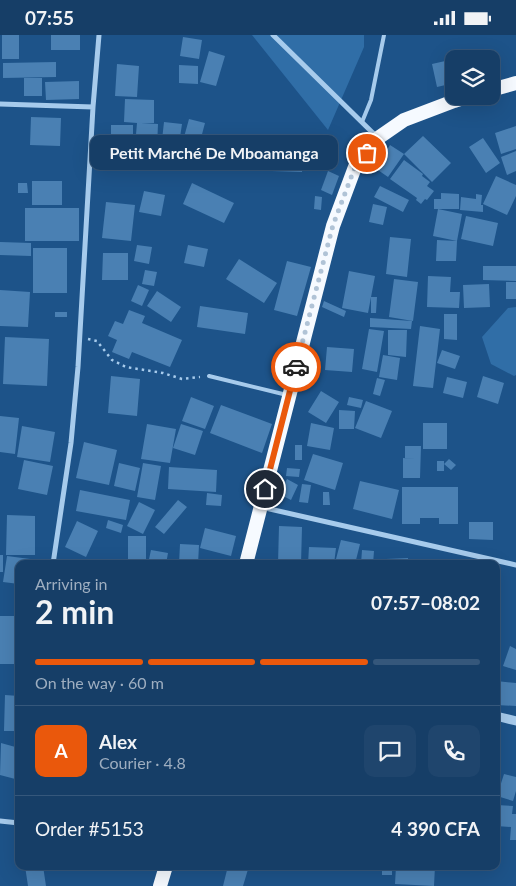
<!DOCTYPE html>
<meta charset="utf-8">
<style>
:root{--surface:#163e67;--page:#1f456d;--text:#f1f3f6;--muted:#9eaec0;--line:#35577b;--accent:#ea580c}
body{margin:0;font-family:Lato,sans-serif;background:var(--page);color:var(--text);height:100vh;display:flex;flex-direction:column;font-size:19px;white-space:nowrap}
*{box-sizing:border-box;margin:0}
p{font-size:16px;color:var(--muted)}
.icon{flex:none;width:28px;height:28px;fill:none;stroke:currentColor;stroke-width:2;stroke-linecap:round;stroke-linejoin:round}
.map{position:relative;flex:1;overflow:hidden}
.sheet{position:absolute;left:15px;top:525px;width:485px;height:310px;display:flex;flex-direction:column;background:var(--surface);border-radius:10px;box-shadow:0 5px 20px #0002,0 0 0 1px var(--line)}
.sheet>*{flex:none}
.buttons{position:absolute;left:445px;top:15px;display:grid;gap:10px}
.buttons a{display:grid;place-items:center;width:55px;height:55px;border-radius:10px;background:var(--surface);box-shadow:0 5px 20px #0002,0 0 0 1px var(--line);font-size:25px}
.pin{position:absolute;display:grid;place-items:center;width:42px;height:42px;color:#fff;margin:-21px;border:2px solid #fff;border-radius:50%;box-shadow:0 1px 5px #0007}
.courier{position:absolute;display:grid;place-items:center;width:50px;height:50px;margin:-25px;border:4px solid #ea580c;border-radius:50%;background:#fff;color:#222;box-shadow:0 1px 6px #0007}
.bubble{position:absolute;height:35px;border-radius:10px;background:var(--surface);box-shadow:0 5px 20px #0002,0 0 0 1px var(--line);font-size:16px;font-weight:700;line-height:35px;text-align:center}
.head em{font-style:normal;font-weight:700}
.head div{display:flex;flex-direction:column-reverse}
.head{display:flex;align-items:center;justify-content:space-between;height:85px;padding:0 20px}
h1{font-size:32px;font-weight:700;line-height:38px}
.bar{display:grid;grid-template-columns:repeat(4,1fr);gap:8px 5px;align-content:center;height:60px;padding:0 20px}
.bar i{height:6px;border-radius:4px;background:var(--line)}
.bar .current{background:var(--accent)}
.bar p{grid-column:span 4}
.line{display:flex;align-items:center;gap:12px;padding:0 20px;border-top:1px solid var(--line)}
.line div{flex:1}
.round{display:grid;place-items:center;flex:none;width:52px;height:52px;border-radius:10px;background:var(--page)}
.status{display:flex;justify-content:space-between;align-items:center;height:35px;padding:0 25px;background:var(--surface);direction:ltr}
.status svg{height:14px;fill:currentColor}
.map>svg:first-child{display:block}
</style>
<div class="status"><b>07:55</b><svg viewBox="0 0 49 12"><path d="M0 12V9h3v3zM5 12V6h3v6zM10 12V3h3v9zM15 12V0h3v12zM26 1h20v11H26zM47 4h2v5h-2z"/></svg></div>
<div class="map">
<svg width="516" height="851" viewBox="0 0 516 851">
<rect width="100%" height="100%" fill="#1d5389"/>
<path fill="#306ea7" d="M252,0H364V12L328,95Z
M516,272V340L514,341L491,329L482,302L508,273Z"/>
<path fill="#4a80b3" d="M2,0H19V24H2Z
M51,0H80V15H51Z
M183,2L202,5L199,24L180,21Z
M209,16L225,21L216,51L200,47Z
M454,24V48L437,52L432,29Z
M56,27V42L3,43V28Z
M117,29L139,31L137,62L115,61Z
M179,30L198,31V49L179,48Z
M24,43H42V61H24Z
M79,46V64L46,65L45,47Z
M125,64L154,65V88H141L158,89L157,113L135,111L137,88L124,87Z
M31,82L61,83L60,111L30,110Z
M189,84L205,88L197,118L181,113Z
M164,87L182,89L178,116L161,114Z
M111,90H133V112H111Z
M516,91V114L501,119L495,98Z
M273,100L304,101L303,115H310V126H303L302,137L272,136L273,124H266V113L273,114Z
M423,101L451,128L432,147L404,119Z
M483,103L500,128L486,138L469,112Z
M390,110L404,119L388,142L375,133Z
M136,116H158V125L136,124Z
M516,116V136L507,140L501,122Z
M404,125L423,139L422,141L430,147L427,151L434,156L427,165L425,164L421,169L416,165L417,163L390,144Z
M328,136L339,141L332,160L321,155Z
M496,141L516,150V161L507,180L483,169Z
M32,146H62V170H32Z
M18,148H27L28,158H18Z
M192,148L234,168L224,188L183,169Z
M380,151L409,165L403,177L374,162Z
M144,156L165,160L161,181L139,177Z
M441,158L459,159V174H434V164H441Z
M476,159L482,160L481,170H483V177L460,175L461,162L476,164Z
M315,161L322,162L321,175L314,174Z
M106,167L135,170L131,206L102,203Z
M373,169L387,172L383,190L369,187Z
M25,173H79V206H25Z
M438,174L462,179L457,206L433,201Z
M466,181L498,188L493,211L461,204Z
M390,202L411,204L407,242L386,239Z
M437,205L457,206L456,226H436Z
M0,207L31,208V221L0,220Z
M137,210L152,212L149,229L134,226Z
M188,210L208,214L204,232L184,228Z
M33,213H67V258H33Z
M103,218H128V245H102Z
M239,224L277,248L264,268L226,244Z
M287,226L311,232L297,281L274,275Z
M483,231H516V246L483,245Z
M145,235L157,237L154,251L142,249Z
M349,236L375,241L368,278L342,273Z
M428,241L451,242L450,257H460L459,273L427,272Z
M394,244L418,247L413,286L389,282Z
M506,247H516V264H506Z
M489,249L490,272L464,273L463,250Z
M138,250L149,255L142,271L131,266Z
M0,255L30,257L28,292L0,291Z
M157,256L181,272L171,287L147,271Z
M371,262H377L376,278H371Z
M324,266L346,276L344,282L322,272Z
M200,271L248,278L245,299L197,292Z
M129,275L145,281L142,288L182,305L170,332L132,317L129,324L112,317L117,305L108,301L115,286L123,289Z
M55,277H67V282H55Z
M444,279H457V305L444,304Z
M370,283L412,286L411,294L370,292Z
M420,291L440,294L433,353L413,351Z
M369,294L384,296L377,337L362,334Z
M388,295H407L406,322L388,320Z
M5,302L49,304L47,351L3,349Z
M327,312L354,314L352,337L325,335Z
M442,315L460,321L455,334L437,328Z
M276,318H287L286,326L276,325Z
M383,320L400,323L397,345L379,342Z
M111,341L140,344L137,381L108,378Z
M483,341L504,348L498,369L477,362Z
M447,342L467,347L463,363L443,358Z
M377,343L385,345L380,361L373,359Z
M321,356L339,367L326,388L308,377Z
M191,362L214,371L205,394L182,386Z
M349,362L363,365L361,373L347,370Z
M366,366L392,376L381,403L355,393Z
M221,370L272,389L262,418L210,398Z
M339,375L355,376L354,394H339Z
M0,381L19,383L15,419L0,417Z
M311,388L334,393L330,415L307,411Z
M423,388H447V414H423Z
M147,389L176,394L170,428L141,424Z
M181,389L203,396L195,420L173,413Z
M22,391L55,397L50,427L17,422Z
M84,407L117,415L109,450L76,443Z
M295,410H302V425H295Z
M405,411H421L420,443H403V423L416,424L405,423Z
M313,419L343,428L335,455L304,445Z
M449,424L456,430L451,435L444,429Z
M24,425L53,431L47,460L18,454Z
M437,426H444V436H437Z
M119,428L140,433L135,456L114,451Z
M143,428L161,431L155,465L137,462Z
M169,432L217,435L216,457L168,454Z
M287,433L300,434L299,442L286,441Z
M287,444L298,450L291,465L279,459Z
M360,446L399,455L392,484L353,474Z
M302,449L311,450L308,468L299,467Z
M402,452H458V489H439V483H420V489H402Z
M80,455L130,465L126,485L76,476Z
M323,457H329L330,470H323Z
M207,458L222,460L221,471L206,470Z
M178,465L187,472L164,499L155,492Z
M139,467L155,475L143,499L127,491Z
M7,480L35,481V520H6Z
M108,485L123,490L121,498L106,493Z
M77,486L98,496L86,522L65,512Z
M469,487H493V505L469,504Z
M279,491L302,492L301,529H278Z
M205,493L236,501L231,521L200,513Z
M128,501H146V527H128Z
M341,505L360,509L355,529L336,524Z
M180,509L199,510L198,529H179Z
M309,512L336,513L334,529H308Z
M151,515L168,518L166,529H148Z
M362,515L374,516L373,529H361Z
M0,520H3V537H0Z
M7,521L30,524L29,529H19V549L3,547Z
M408,523V529H386V524Z
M115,524H124V529H115Z
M0,581H19V629H0Z
M510,611L516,614V635L503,631Z
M496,646L516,648V671L496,670Z
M5,660L19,661V696H4Z
M496,702L501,703L497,726H496Z
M1,708L19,713V745L0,740Z
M504,739L516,742V756L513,766L497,761Z
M496,770L513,771L512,779H516V805H510L511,792L496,791Z
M25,831H43L46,851H28Z
M228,831H249L243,851H223Z
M382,831H392V840H382Z
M396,831H435L434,851L395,849Z"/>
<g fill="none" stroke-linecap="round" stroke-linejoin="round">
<path stroke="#a7cbec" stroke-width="2.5" stroke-dasharray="2.5 4" stroke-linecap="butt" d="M88,304L97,306L112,325L126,332L163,338L182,344L200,342"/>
<path stroke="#a7cbec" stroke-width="4" d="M362,87L371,65L384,0
M209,341L287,360"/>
<path stroke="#a7cbec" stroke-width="5" d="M273,0L378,103
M0,69L93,72
M261,472L516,530
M53,529L71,408L78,332L93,72L99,0
M0,786L19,788"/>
<path stroke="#a7cbec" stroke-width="9" d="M496,681L516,686"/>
<path stroke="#f6faff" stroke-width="14" d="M491,55L516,48
M246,529L333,191L355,132L378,103L404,85L454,66L469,61
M160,851L166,831"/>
</g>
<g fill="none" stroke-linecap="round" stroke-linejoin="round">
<path stroke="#b0c3d6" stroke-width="5" stroke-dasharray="0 9" d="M296,332L333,190L355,132L367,118"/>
<path stroke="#ea580c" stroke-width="6" d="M265,454L296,332"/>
</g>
</svg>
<div class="buttons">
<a><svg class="icon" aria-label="layers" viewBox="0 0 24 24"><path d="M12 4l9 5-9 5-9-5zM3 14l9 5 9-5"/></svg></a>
</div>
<div class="pin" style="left:367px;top:118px;background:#ea580c"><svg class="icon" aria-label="bag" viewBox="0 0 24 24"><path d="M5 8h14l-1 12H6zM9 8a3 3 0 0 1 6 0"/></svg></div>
<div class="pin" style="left:265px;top:454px;background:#1f2937"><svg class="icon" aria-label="home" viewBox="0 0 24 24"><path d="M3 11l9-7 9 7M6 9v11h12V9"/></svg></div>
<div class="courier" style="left:296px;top:332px"><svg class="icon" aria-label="car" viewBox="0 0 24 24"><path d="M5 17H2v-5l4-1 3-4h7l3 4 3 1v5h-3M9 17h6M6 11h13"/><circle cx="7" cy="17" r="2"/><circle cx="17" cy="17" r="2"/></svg></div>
<div class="bubble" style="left:90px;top:100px;width:248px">Petit Marché De Mboamanga</div>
<section class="sheet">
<div class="head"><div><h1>2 min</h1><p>Arriving in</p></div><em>07:57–08:02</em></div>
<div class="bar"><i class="current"></i><i class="current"></i><i class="current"></i><i></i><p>On the way · 60 m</p></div>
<div class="line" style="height:90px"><b class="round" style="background:var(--accent);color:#fff">A</b><div><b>Alex</b><p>Courier · 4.8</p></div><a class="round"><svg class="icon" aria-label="chat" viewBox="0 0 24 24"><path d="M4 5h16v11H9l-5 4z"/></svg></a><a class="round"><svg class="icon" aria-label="phone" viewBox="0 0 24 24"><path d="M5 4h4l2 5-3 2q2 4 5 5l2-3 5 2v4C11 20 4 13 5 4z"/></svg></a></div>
<div class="line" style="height:65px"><div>Order #5153</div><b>4 390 CFA</b></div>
</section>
</div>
